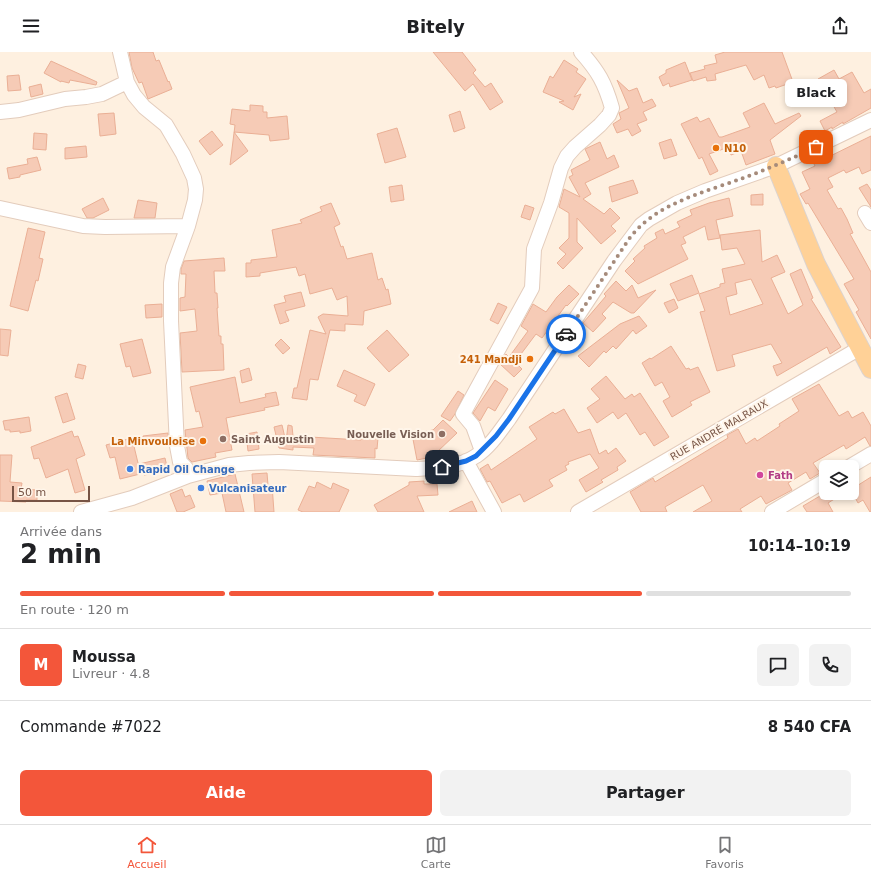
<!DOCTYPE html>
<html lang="fr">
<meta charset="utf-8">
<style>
:root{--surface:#fff;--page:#f2f2f2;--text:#202124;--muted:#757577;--line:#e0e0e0;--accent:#f3563a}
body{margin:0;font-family:"DejaVu Sans",sans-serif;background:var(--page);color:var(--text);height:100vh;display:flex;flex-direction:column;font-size:15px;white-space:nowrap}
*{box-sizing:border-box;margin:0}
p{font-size:13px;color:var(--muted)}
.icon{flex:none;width:22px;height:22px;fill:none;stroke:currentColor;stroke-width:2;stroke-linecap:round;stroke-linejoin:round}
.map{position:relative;height:460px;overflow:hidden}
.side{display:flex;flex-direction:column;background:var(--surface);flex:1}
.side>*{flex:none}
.fabs{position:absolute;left:819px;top:408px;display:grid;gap:8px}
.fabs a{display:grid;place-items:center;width:40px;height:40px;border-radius:6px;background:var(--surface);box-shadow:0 2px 6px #0003;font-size:20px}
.scale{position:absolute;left:12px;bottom:10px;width:78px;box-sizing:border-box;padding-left:4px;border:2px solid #775445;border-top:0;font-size:11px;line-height:14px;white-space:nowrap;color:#775445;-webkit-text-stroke:3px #fff5e9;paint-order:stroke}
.pin{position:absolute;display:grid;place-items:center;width:34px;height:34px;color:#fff;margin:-17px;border-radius:8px;box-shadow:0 2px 6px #0006}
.courier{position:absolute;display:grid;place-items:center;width:40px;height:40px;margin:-20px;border:3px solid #1a73e8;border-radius:50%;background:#fff;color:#222;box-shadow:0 1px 5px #0007}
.bubble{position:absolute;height:28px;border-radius:6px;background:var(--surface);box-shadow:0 2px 6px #0003;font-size:13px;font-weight:700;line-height:28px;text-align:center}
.headline em{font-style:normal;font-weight:700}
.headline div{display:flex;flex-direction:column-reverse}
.headline{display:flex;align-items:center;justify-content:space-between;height:68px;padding:0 20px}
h1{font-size:26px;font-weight:700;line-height:30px}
.bar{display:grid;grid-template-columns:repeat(4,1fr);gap:6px 4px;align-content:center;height:48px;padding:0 20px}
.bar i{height:5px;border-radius:3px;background:var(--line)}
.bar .current{background:var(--accent)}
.bar p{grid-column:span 4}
.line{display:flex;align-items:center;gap:10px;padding:0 20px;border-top:1px solid var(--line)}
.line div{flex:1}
.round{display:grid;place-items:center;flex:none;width:42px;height:42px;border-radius:6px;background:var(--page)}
.action{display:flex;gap:8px;margin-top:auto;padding:8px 20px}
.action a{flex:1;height:46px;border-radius:6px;background:var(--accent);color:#fff;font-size:16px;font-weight:700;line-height:46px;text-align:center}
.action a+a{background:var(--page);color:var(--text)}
header{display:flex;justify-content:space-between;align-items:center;height:52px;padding:0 20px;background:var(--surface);font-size:18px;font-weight:700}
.dock{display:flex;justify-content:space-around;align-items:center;height:56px;border-top:1px solid var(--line);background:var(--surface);font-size:11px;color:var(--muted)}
.dock a{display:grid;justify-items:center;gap:2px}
.dock .current{color:var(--accent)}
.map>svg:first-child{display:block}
</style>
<header><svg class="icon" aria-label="menu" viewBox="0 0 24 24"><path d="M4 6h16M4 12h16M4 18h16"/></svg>Bitely<svg class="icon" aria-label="share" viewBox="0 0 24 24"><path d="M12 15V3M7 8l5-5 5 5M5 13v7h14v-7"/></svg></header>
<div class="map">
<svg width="871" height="460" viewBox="0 0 871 460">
<rect width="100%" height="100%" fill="#fef0e0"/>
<path fill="#f6cbb6" stroke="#eaaf95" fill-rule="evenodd" d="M129,0H153L156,9L159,8L168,30L169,29L172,37L148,47L142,30L139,31L132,16Z
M433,0H462L476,18L473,21L485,35L491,31L503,50L490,58L473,32L465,39Z
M725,0H782L793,30L776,36L775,34L769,36L764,23L754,28L746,13L715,22L716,28L707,29L706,25L693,29L690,21L705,17L704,14L717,11L715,3Z
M564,8L578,17L576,20L586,27L574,45L581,42L573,58L559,50L564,49L543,40L550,24L553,26Z
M51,9L97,30L96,33L70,28L69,31L61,29V30L44,21Z
M685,10L692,28L670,35L669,31L663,34L659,25L666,21V18Z
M834,18L839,27L852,20L864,41L871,37V56L843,72V70L832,77V75L825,79L820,69L837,60L818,27Z
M19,23L21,38L8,39L7,24Z
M617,28L629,39L637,36L643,51L652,47L656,54L643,60L647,68L637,72L641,79L632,84L628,77L617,81L613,72L621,67L619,61L629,56Z
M41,32L43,42L31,45L29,35Z
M764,51L775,72L799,61L801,64L770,88L775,102L746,113L741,99L731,103L729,95L709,102L718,119L710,123L702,105L699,107L681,72L697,65L700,70L709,66L719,85H722L750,75L743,61Z
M250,53L263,54V60H267V66L287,64L289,87L270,89L269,83L234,80L248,99L230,113L235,73L230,72L232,57L250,59Z
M460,59L465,76L454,80L449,63Z
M114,61L116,82L100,84L98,62Z
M397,76L406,105L385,111L377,82Z
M212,79L223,93L210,103L199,89Z
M34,81L47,82L46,98L33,97Z
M871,84V118L862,122L859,115L846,121L844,118L828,126L833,135L827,138L838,157L841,156L847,167L853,181L850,182L871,220V287L856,260L859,258L844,232L854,227L808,151L806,152L800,142L810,137L802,120L815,114L814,112Z
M671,87L677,103L664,107L659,91Z
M600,90L607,107L614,103L619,115L585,131L591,142L583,147L604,162L610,156L620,166L611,174L616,179L601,192L577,166V190L583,196L563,217L557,211L566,202L559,196L569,186V161L559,155L564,137L580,145L569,125L573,123L571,118L590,108L585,97Z
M86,94L87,105L65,107V96Z
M37,105L41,118L20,123V125L9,127L7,116L28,112L27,107Z
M633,128L638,141L612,150L609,135Z
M867,132L871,138V155L859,136Z
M402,133L404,148L391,150L389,135Z
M763,142V153H751V143Z
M103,146L109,158L93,166H87L82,157Z
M729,146L733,164L716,168L720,186L708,188L705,174L683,185L686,191L681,193L688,207L638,232L625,219L635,209L633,207L645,196L644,194L657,186L655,181L663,177L665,182L680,175L677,170L692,163L690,158L709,151Z
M138,148L157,151L155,166H134Z
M331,151L340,172L334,175L341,195L343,194L347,207L372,201L378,228L382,226L386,238L388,237L391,252L364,259L363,273L345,272V279L330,278L318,328L310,327L307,348L292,346L294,336H297L310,278L326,282L318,265L323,262L348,264L347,244L337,248L332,236L310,242L305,222L299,224L296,215L260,221V224L246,225V211H251V208L277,205L272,178L302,171L300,168L322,159L320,155Z
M525,153L534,156L530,168L521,165Z
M28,176L45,180L39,206L43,207L38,229L36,228L28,259L10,254Z
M760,178L762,210L777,203L785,220L771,226L788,262L803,253L790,222L801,217L813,246L811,247L841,295L830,302L827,295L777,324L773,314L782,311L771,292L732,303L735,314L717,319L700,260L705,259L699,242L720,235V232L725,231L722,217L745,212L737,196L722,198L720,183ZM751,227L763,252L730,263L726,245L737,242L735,231Z
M224,206L225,219H214L215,241H217L218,256H217L219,284H221V292H223L224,318L182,320L180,281L197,279L195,257L180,259V246L185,245L186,222H181V217L184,209Z
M692,223L699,241L678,249L670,232Z
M616,229L626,239L632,233L638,246L656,238L634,261H631L613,250L602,262L606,266L593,280L583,271L606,244L604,242Z
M569,233L579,242L567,254L566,253L542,286L536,282L515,310L522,317L514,325L500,312L506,302L509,305L528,279L521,274L533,252L546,260L557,245Z
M301,240L305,254L285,259L289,269L280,272L274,253L286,250L284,244Z
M674,247L678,256L669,261L664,251Z
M498,251L507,255L498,272L490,268Z
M162,252V265L146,266L145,253Z
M639,264L647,274L636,282L633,278L616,297L613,294L606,301L604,299L589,315L578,304L620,272Z
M0,277L11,278L8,304L0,303Z
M387,278L409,303L389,320L367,296Z
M142,287L151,321L133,325L130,314L126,315L120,292Z
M281,287L290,296L283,302L275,293Z
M671,294L686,317L689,316L690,318L698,315L710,340L690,350L692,353L672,365L663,349L670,345L662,330L655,334L642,311L650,306L651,307Z
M78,312L86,314L83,327L75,325Z
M249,316L252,328L242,331L240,319Z
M344,318L375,332L365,354L354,349L357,343L337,334Z
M606,324L625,347L632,342L634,345L640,341L669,385L654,394L645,380L640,383L626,361L618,367L613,360L597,371L587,356L600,347L591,337Z
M235,325L240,351L266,345L265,342L276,340L279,353L264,356L265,358L226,366L232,398L215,401L216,405L192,410L188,406L185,378L203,375L199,359L196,360L190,335Z
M495,328L508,337L495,359L488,355L480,369L473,361Z
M819,332L839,364L848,359L852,366L863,360L871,374V394H870L865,385L846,397L844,393L813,411L820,421L810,427L806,420L788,431L792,438L766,452L761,444L740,457L742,460H693L712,449L703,433L665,455L667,460H641L630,440L653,426L655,430L728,386L727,383L738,377L746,392L755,386L757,389L780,374L779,372L799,359L792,347Z
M458,339L464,343L455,362L450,369L441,364Z
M67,341L75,367L63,371L55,345Z
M564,357L578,381L590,377L599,402L606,398L608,402L616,396L626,409L617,415L618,418L601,428L603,430L586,440L579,428L599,416L590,402L568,410L569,412L565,414L567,418L549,428L553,434L524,450L520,442L502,451L490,429L487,430L480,417L488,412L491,418L537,387L529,375L553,360L555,362Z
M29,365L31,379L20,381V379L10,380V378H5L3,369Z
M443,368L457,381L436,401L437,406L428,408L427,406L417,408L412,382L433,378Z
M282,373L286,390L288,373L292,374L293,384L361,388V385L378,386L377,397L375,396V406L313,403L314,396L293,395V398L279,396L274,375Z
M72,379L74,385L78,384L85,403L76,407L85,438L75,441L68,417L46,426L39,406L34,407L31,395Z
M257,380L259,397L248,399L246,382Z
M168,381V389L144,390L143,384Z
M132,386L138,411L139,412L165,406L168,419L144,423V421L120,427L115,405L110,406L106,393Z
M0,403H12L10,430L22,431L21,437L37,438V448H26V450L0,449Z
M267,421L268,433H272L274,460H255L252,422Z
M235,422L244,460H226L222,441L210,443L207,429Z
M871,425V460H870L863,448L858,451L852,440V437Z
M424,429V432H437L438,443L417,444L424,460H378L374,453L409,433V430Z
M317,430L331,437L333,431L349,438L339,460H303L298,458L309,434L315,436Z
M182,437L185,445L190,443L195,455L183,460H177L170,442Z
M825,441H844L828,451L833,460H807L803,454Z
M472,449L477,460H449Z"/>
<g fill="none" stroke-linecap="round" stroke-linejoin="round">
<defs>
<path id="minor" d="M120,0L127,30L134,43L144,55L166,73L183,102L194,126L196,137L195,148L188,174L173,215L171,231V269L177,394L180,410L186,416L188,424
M0,60L19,58L65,47L86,45L102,42L127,30
M0,156L83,174L105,175L188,174
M865,161L871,171
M482,399L473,374L463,362L532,236L534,197L551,151L561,116L567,104L575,95L600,73L609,63L612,56C605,31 598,19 581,0
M466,409L494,460
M849,415L871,402
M81,460L132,446L188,424L229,413L249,411L279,410L416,417C436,416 460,415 476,404C490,395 500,379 509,367L614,209L641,173L649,167L677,151L705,139L776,114L871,68
M578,460L860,296
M772,460L826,428"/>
<path id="major" d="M776,114L816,212L871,317"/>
</defs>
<use href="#minor" stroke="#e3ccbc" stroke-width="16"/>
<use href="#major" stroke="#dcd3cf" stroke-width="20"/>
<use href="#minor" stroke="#fff" stroke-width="14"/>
<use href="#major" stroke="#ffd197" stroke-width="18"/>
</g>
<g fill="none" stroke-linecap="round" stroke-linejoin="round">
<path stroke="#a68b7b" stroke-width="4" stroke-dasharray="0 7.2" d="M566,282L629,187C655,151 706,140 746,125C770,116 793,106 816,95"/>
<path stroke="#1a73e8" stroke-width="5" d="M442,415L466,409L476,404L496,384L509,367L566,282"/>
</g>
<g fill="#e8710a" stroke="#fff5e9" stroke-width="1.5">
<circle cx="716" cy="96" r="4"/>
<circle cx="530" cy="307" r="4"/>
<circle cx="203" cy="389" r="4"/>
</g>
<g fill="#8d6e63" stroke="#fff5e9" stroke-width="1.5">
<circle cx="442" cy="382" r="4"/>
<circle cx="223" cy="387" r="4"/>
</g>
<g fill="#3f7fe0" stroke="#fff5e9" stroke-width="1.5">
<circle cx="130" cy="417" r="4"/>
<circle cx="201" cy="436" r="4"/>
</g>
<circle fill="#d1479c" stroke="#fff5e9" stroke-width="1.5" cx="760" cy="423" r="4"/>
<g text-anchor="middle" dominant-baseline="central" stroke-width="4" stroke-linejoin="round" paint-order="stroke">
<g font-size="10" font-weight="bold" fill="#c56008" stroke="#fff5e9" text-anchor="end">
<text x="724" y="96" text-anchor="start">N10</text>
<text x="522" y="307">241 Mandji</text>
<text x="195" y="389">La Minvouloise</text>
</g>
<g font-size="10" fill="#775445" stroke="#fff5e9">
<text transform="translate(719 378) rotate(-30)">RUE ANDRÉ MALRAUX</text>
</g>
<g font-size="10" font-weight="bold" fill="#785e54" stroke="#fff5e9" text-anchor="end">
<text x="434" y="382">Nouvelle Vision</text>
<text x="231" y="387" text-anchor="start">Saint Augustin</text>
</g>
<g font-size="10" font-weight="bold" fill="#366cbe" stroke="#fff5e9" text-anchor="start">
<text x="138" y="417">Rapid Oil Change</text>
<text x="209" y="436">Vulcanisateur</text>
</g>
<g font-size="10" font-weight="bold" fill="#b23c85" stroke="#fff5e9" text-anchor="start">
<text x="768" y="423">Fath</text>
</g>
</g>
</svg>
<div class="fabs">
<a><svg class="icon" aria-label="layers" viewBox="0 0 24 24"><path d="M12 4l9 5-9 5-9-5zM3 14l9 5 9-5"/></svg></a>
</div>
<div class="scale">50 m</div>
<div class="pin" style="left:816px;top:95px;background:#ea580c"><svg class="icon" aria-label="bag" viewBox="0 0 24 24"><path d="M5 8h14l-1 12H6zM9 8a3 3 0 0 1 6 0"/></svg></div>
<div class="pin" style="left:442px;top:415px;background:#1f2937"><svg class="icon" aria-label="home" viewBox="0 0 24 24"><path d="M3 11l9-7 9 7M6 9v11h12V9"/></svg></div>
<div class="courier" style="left:566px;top:282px"><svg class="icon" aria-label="car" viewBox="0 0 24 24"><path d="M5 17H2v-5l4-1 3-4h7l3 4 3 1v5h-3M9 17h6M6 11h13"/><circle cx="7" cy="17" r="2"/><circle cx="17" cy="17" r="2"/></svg></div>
<div class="bubble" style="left:785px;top:27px;width:62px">Black</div>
</div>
<section class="side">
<div class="headline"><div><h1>2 min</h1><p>Arrivée dans</p></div><em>10:14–10:19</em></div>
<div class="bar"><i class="current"></i><i class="current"></i><i class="current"></i><i></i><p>En route · 120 m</p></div>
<div class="line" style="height:72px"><b class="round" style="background:var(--accent);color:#fff">M</b><div><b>Moussa</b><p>Livreur · 4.8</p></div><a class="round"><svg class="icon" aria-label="chat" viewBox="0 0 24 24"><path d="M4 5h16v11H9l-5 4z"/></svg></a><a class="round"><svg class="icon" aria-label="phone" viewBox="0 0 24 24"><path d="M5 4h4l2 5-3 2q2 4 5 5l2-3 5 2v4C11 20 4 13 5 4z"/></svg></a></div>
<div class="line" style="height:52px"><div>Commande #7022</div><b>8 540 CFA</b></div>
<div class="action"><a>Aide</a><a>Partager</a></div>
</section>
<nav class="dock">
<a class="current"><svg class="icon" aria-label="home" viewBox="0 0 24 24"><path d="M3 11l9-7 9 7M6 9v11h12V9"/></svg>Accueil</a>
<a><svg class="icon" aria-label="map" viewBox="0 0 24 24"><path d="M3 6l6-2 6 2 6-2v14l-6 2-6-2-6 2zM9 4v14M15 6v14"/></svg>Carte</a>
<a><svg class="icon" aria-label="saved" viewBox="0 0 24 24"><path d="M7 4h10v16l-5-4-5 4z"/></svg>Favoris</a>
</nav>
